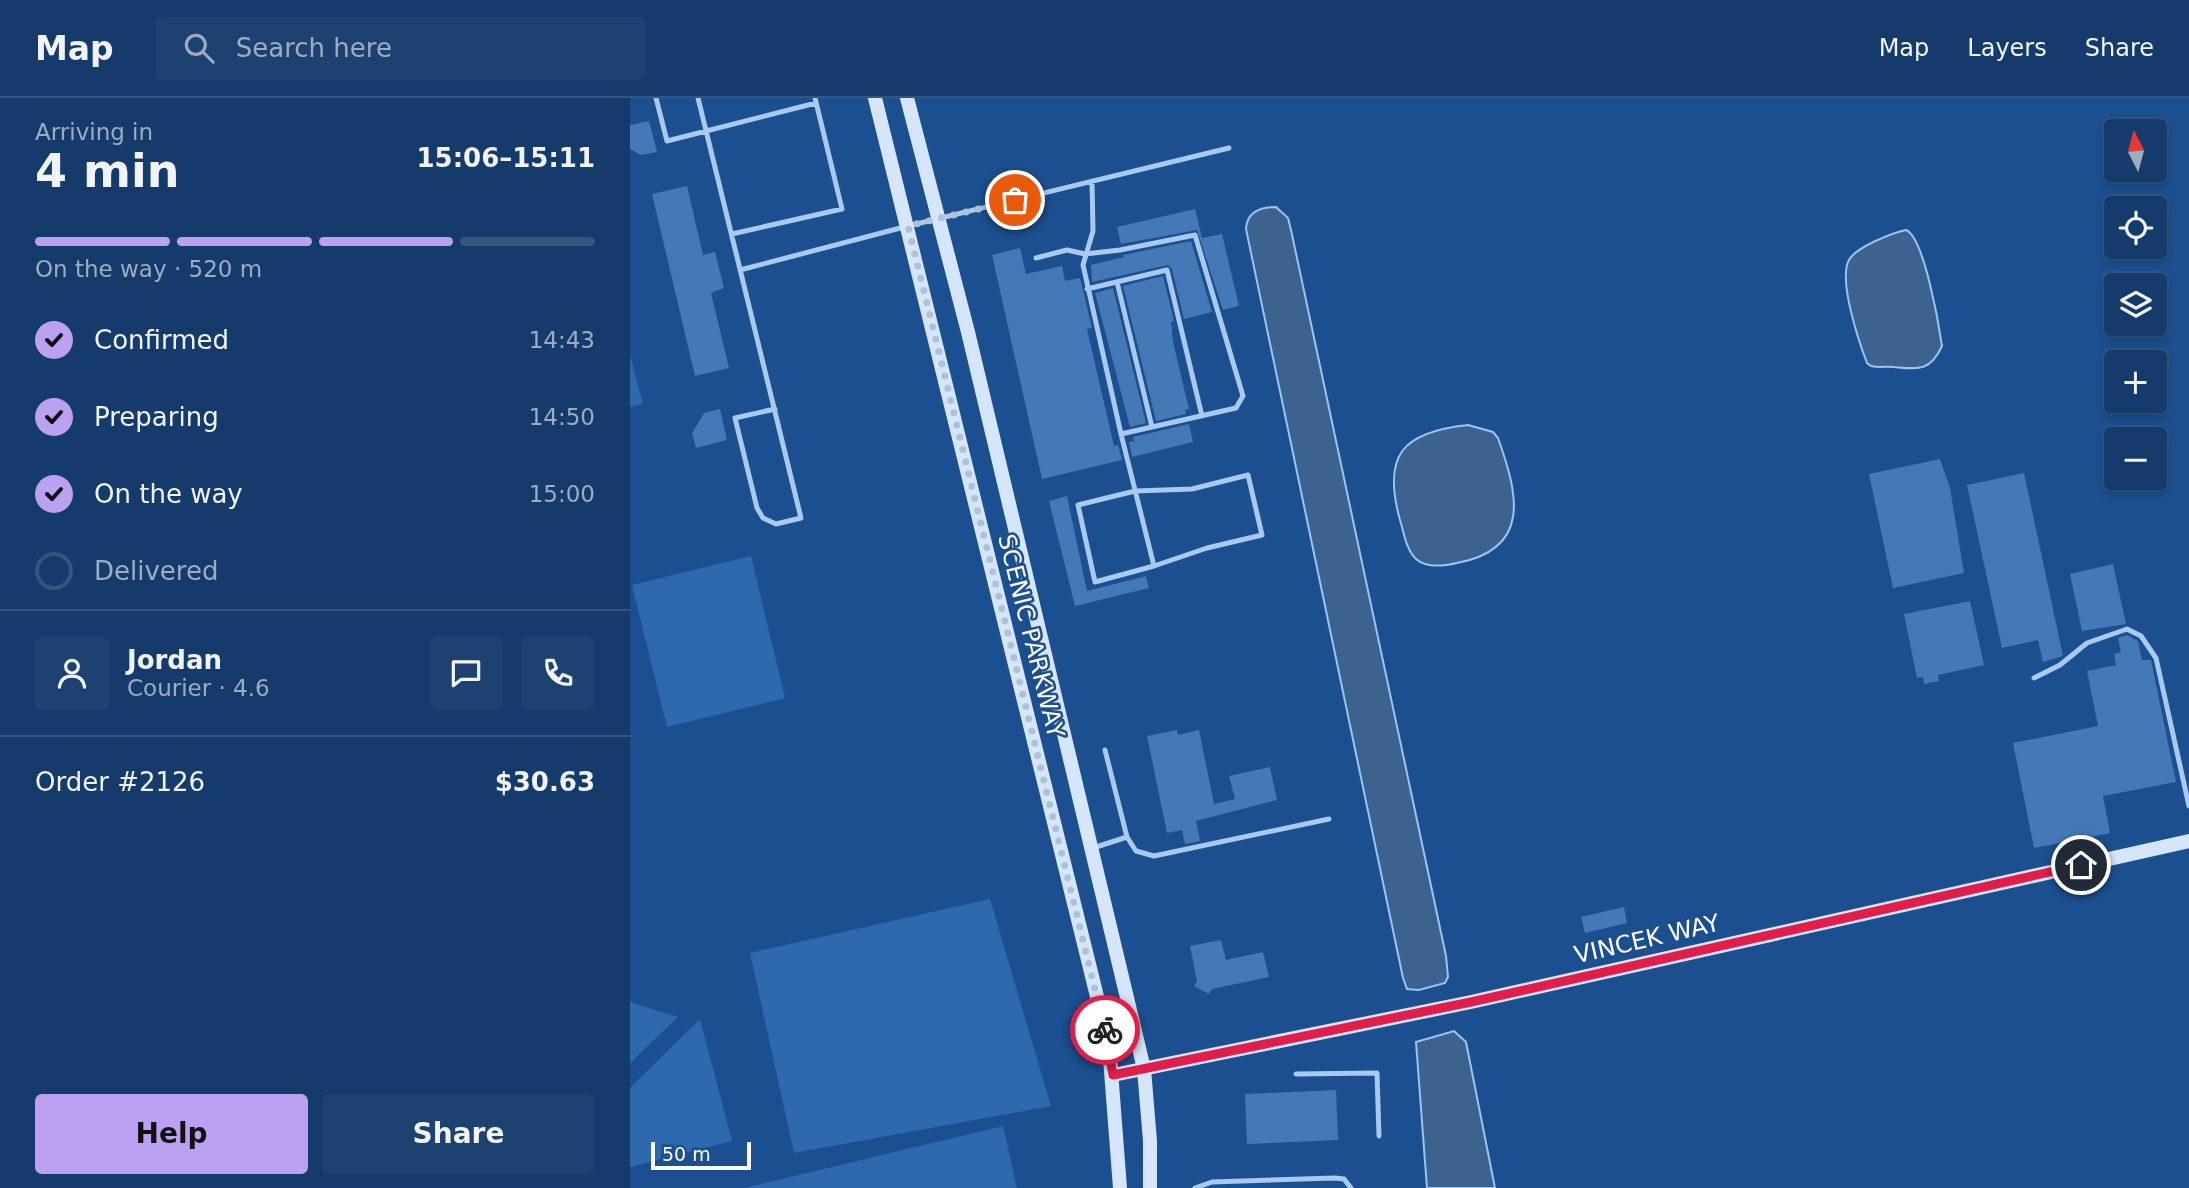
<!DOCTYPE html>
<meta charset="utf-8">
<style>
:root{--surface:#143b6b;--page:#1d4271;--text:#f1f3f6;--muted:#9dadc1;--line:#33557e;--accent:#bca0f2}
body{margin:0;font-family:"DejaVu Sans",sans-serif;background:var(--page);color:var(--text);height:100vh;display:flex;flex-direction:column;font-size:26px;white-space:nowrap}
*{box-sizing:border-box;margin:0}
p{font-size:23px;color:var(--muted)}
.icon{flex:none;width:38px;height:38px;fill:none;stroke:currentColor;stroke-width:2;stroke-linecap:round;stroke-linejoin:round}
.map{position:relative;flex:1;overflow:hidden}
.panel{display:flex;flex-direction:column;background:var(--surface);width:630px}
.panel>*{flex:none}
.needle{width:46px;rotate:354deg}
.controls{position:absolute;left:1474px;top:21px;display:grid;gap:14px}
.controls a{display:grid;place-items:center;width:63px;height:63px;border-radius:7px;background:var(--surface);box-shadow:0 4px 10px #0003,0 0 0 2px var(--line);font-size:35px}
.scale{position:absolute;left:21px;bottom:18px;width:100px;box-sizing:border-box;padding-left:7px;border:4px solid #fff;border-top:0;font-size:19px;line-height:24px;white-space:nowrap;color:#fff;-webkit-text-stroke:5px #1b4f8f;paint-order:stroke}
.pin{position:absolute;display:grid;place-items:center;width:60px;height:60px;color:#fff;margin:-30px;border:4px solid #fff;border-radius:50%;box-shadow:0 2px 7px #0007}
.courier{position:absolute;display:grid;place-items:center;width:70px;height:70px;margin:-35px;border:5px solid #e11d48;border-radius:50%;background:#fff;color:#222;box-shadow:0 2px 9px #0007}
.overview em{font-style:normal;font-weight:600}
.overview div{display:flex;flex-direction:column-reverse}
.overview{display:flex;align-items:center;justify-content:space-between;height:119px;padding:0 35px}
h1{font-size:46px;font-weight:600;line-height:52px}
.bar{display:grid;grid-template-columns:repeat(4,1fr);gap:10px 7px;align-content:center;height:84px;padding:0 35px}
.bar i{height:9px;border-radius:5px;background:var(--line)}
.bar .active{background:var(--accent)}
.bar p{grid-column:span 4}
.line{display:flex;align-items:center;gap:18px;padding:0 35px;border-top:2px solid var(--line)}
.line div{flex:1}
.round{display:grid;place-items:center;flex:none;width:74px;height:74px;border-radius:7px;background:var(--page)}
ol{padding:0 35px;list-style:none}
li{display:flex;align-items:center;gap:21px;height:77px}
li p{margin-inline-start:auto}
li .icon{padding:7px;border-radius:50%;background:var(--accent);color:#111;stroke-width:4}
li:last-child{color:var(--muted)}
li i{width:38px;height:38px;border:4px solid var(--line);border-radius:50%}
.action{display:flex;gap:14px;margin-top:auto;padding:14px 35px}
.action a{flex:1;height:80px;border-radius:7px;background:var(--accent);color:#111;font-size:28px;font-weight:600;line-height:80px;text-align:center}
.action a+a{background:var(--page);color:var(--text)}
header{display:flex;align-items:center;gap:42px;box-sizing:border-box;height:98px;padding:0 35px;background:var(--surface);border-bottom:2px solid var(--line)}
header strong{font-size:33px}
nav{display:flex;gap:38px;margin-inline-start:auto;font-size:24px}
.search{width:490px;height:63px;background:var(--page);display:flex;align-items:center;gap:18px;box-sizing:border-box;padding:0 24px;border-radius:7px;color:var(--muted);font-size:26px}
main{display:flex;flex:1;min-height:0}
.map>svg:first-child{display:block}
</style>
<header>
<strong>Map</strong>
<div class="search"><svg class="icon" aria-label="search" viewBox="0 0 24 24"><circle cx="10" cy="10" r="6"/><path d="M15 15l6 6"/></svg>Search here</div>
<nav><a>Map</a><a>Layers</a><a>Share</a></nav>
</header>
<main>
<section class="panel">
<div class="overview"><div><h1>4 min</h1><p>Arriving in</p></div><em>15:06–15:11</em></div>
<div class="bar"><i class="active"></i><i class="active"></i><i class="active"></i><i></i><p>On the way · 520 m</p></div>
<ol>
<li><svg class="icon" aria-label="check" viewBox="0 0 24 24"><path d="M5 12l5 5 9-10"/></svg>Confirmed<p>14:43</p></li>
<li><svg class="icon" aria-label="check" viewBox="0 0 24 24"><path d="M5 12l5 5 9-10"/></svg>Preparing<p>14:50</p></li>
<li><svg class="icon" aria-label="check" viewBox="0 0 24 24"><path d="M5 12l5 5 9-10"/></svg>On the way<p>15:00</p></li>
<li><i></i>Delivered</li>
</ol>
<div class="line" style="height:126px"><a class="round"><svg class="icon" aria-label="person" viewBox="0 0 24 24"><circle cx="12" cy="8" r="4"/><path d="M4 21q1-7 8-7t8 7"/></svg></a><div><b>Jordan</b><p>Courier · 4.6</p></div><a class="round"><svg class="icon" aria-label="chat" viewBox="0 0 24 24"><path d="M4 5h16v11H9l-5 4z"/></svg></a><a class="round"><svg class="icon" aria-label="phone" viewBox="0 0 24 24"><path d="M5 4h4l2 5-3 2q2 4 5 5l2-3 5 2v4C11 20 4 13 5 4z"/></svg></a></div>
<div class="line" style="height:91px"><div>Order #2126</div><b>$30.63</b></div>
<div class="action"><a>Help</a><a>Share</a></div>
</section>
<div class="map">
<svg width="1559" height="1090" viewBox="0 0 1559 1090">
<rect width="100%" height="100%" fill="#1b4f8f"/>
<path fill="#2e69ad" d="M0,257L13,306L0,309Z
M121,458L155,600L37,629L2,487Z
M360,801L421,1008L164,1055L120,855Z
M0,904L48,919L0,965Z
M70,921L102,1043L0,1069V990Z
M373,1028L387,1090H114Z"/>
<path fill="#3c6290" stroke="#9cc4f0" stroke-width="2" d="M646,109L658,120L661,132L816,858L818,879L815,885L789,892L777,891L773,880L616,131C617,114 631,109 646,109Z
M1276,132C1294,139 1309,227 1312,248C1300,274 1288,271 1264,269C1256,268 1249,270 1241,268L1237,265C1229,244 1208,182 1219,162C1226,149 1262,135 1276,132Z
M838,327L863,334L868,340C888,396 902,451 827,465C814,468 796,470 786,461C776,452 774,434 770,422C752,357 772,334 838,327Z
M824,933L836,944L865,1090H797L786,944Z"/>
<path fill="#4478b7" d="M19,23L27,54L11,57L0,51V27Z
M57,88L73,157L85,154L94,190L81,195L99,270L65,278L22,96Z
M565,111L572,140L592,136L609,208L593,212L567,132L491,146L487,129Z
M561,143L582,214L554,221L542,171L538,167L462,184L461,167L494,159L493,157Z
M390,150L396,176L432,168L435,183L450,180L462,230L457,231L484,348L488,347L492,362L412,381L362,157Z
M533,178L544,223L541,224L543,244L559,311L555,312L556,316L526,323L493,188Z
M483,190L516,325L500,329L465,195Z
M90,311L97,342L66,350L62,335L74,315Z
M559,326L563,344L502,359L499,344L504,343L503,339Z
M1310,361L1320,390L1334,475L1263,490L1239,376Z
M1394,375L1433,558L1413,564L1408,542L1372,550L1337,387Z
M437,398L457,493L516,478L519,490L445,508L419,403Z
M1483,466L1496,526L1452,533L1440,476Z
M1340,503L1354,567L1308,577L1309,583L1294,586L1293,579L1287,580L1274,516Z
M1497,537L1508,543L1512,562H1521L1546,684L1473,698L1480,735L1404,750L1383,645L1468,628L1457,573L1486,567L1484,556L1491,554L1488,540Z
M547,632L548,637L569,632L584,706L605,701L599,678L640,669L647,702L566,723L570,743L555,746L552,732L537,735L517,638Z
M994,809L997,825L955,835L951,819Z
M591,842L596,862L633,854L639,879L582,891L579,896L564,888L567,883L560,848Z
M706,992L708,1042L617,1046L615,996Z"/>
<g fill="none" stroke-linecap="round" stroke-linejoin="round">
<path stroke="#a9c9ee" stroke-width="5" d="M26,0L37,43L186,5
M68,0L171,420L146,426L133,420L127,410L105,320L145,311
M102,136L212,111L185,0
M406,160L437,152L455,156L490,152L565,137L613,298L606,310L491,336L453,167L463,133L462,83
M110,172L278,128L599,50
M487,184L522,329
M457,191L537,172L572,318
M491,336L524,468L577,450L632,437L618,377L562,391L505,393L448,407L465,484L524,468
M1404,580L1430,567L1457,545L1497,531L1511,538L1526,560L1559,708
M475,652L497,739L506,753L524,758L699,721
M463,750L497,739
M666,976L747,975L749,1038
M565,1090L582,1084L705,1080L714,1081L721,1090"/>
<path stroke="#d6e6fa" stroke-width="14" d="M245,0L479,947L490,1090
M277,0L338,234L514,971L520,1043V1090
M483,977L841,904L1559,743"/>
</g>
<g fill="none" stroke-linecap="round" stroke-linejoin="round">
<path stroke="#afc1d8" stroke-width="7" stroke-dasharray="0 12.6" d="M385,102L278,128L475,932"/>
<path stroke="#e11d48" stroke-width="9" d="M475,932L483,977L841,904L1451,767"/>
</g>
<g text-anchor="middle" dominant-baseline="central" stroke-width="5" stroke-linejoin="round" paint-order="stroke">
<g font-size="24" fill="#fff" stroke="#1b4f8f">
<text transform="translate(401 538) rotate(76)">SCENIC PARKWAY</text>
<text transform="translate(1017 841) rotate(-13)">VINCEK WAY</text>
</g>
</g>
</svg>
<div class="controls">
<a><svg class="needle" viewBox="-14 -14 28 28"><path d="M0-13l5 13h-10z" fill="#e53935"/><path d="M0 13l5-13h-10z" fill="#9dadc1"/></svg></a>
<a><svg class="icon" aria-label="locate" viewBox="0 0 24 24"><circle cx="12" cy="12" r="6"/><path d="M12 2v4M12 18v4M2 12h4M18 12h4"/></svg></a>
<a><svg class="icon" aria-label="layers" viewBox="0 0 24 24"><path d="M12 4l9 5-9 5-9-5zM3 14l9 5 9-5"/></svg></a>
<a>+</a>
<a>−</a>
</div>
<div class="scale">50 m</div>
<div class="pin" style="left:385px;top:102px;background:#ea580c"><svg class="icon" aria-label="bag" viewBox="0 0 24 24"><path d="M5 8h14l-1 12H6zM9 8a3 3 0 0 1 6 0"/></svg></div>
<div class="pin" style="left:1451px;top:767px;background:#1f2937"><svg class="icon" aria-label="home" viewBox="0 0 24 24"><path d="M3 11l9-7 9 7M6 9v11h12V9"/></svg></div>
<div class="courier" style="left:475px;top:932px"><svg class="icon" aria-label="bike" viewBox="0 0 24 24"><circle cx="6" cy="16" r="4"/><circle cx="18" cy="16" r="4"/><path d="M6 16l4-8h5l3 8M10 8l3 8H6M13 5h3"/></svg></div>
</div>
</main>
